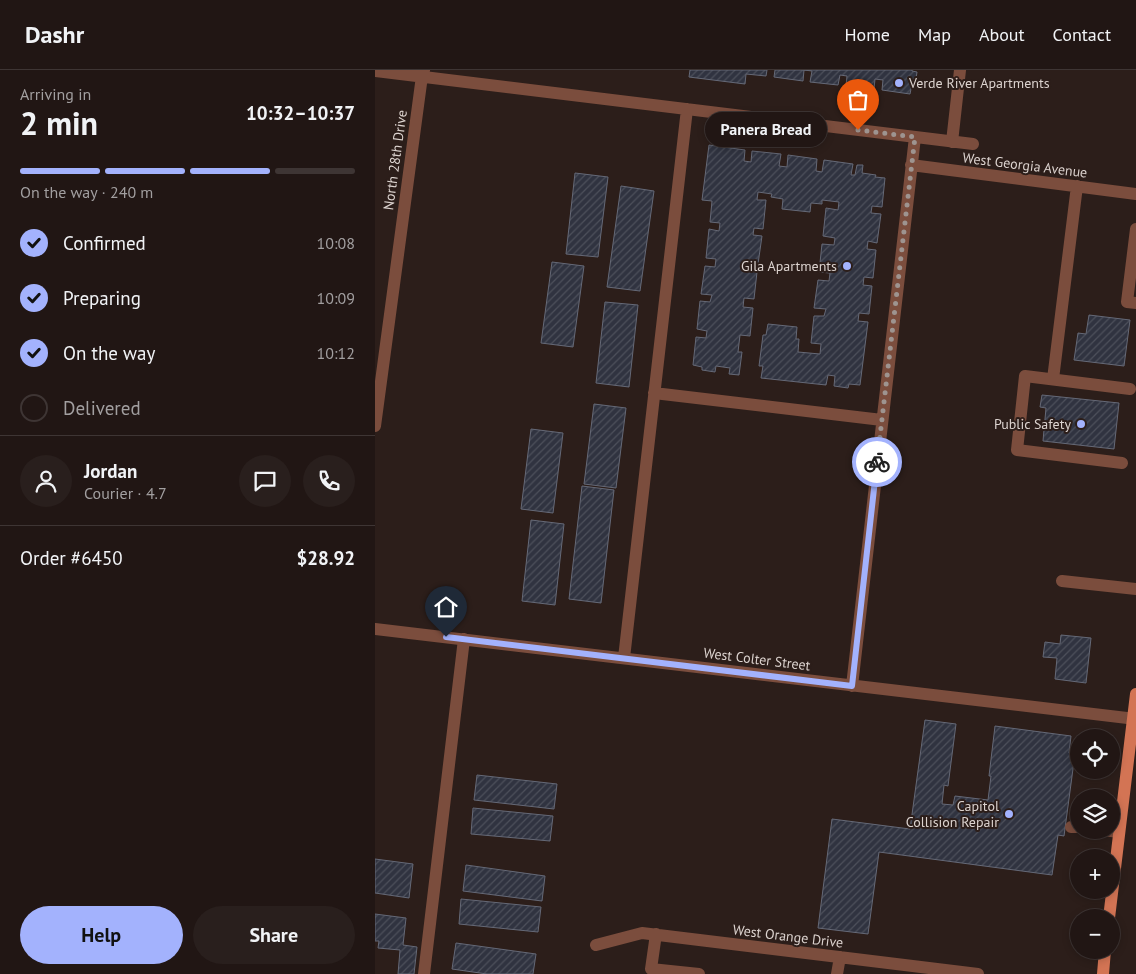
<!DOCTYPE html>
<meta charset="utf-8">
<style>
:root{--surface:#211614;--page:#291f1d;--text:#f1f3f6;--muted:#a29fa0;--line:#3e3534;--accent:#a3b2fd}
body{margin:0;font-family:"PT Sans",sans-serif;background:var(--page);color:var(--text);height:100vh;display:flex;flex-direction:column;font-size:19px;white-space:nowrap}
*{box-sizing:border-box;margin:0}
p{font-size:16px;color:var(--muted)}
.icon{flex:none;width:28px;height:28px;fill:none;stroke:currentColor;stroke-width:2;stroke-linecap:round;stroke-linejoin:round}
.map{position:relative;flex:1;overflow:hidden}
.side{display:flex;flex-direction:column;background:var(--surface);width:375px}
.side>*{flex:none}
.controls{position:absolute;left:695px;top:659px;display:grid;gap:10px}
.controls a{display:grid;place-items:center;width:50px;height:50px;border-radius:50%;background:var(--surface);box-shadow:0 2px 8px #0003,0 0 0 1px var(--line);font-size:25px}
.pin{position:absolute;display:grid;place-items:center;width:42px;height:42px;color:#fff;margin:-51px -21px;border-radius:50% 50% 50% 0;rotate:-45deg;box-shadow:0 0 5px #0007}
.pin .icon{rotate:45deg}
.courier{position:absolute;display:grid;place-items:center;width:50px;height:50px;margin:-25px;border:4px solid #a3b2fd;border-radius:50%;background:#fff;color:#222;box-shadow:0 1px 6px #0007}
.bubble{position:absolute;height:35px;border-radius:18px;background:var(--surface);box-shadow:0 2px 8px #0003,0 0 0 1px var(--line);font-size:16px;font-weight:600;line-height:35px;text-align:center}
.overview em{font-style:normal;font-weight:600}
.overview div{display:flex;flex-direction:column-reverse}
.overview{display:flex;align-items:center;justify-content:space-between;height:85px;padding:0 20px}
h1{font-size:32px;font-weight:600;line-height:38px}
.bar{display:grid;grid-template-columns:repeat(4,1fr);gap:8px 5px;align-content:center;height:60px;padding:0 20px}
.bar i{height:6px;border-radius:4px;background:var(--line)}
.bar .active{background:var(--accent)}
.bar p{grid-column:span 4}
.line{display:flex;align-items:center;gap:12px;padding:0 20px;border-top:1px solid var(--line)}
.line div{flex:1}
.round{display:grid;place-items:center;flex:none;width:52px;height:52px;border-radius:26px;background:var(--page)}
ol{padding:0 20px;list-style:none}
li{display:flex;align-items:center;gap:15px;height:55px}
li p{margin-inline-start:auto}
li .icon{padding:5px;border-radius:50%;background:var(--accent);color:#111;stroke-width:4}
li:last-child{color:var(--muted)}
li i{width:28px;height:28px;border:2px solid var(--line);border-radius:50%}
.button{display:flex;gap:10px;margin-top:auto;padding:10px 20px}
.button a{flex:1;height:58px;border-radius:30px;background:var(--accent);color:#111;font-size:20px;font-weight:600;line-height:58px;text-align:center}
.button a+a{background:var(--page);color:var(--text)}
header{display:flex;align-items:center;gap:30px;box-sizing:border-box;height:70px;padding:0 25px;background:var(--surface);border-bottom:1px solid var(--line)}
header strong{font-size:24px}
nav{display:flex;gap:28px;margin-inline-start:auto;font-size:18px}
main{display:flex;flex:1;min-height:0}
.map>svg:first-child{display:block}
</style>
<header>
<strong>Dashr</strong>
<nav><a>Home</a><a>Map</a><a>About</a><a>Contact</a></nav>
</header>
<main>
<section class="side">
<div class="overview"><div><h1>2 min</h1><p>Arriving in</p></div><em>10:32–10:37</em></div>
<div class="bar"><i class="active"></i><i class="active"></i><i class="active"></i><i></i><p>On the way · 240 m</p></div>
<ol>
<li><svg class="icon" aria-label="check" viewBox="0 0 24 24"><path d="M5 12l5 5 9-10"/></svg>Confirmed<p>10:08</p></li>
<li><svg class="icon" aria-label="check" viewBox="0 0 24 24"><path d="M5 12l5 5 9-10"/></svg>Preparing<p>10:09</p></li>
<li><svg class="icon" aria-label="check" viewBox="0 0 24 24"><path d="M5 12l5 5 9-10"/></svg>On the way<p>10:12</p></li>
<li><i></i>Delivered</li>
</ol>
<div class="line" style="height:90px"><a class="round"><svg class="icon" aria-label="person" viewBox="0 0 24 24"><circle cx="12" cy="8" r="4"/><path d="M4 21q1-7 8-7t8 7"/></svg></a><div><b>Jordan</b><p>Courier · 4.7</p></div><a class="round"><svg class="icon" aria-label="chat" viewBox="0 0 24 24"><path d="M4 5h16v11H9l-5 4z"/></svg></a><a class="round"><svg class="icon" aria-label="phone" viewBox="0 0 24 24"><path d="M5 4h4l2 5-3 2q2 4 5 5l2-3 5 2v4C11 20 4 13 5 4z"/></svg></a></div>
<div class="line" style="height:65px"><div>Order #6450</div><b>$28.92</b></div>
<div class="button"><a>Help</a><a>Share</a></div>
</section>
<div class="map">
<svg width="761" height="904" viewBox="0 0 761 904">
<defs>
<pattern id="building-hatch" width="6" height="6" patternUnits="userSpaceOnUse" patternTransform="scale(1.25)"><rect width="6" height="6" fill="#303340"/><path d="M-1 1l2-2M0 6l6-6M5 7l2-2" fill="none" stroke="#4d505b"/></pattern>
</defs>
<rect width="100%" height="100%" fill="#2c1e1a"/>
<path fill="url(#building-hatch)" stroke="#656977" d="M315,0H392L391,6L371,4L370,14L314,7Z
M400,0H537V1L542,2L540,15L537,14L535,24L507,20L508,10L500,9L499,19L471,16L472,6L465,5L463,15L435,12L437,1L429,0L428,11L399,7Z
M334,75L370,80L369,91L376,92L377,81L406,84L404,96L412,97L413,85L442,89L441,101L447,102L449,90L478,94L476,105H480L482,95H488L487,103L501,105L500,107L510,108L507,137L497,136L496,143L506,144L502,173L493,171L492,179L501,180L498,208L489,207L488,215L497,216L494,244L484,243L483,251L493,252L485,315L474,314L473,318L459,316L460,306L453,305L451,315L386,308L388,296H384L388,265H391L393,254L422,257L421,269H424L423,282L445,284L446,274L436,273L439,246H449L451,239L439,238L443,210L454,211L455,203L444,202L447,174L459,175L460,168L448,166L451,138L463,140L464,132L447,130V134L436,133L435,142L407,139L408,129L396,127L397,124L383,122L382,130H391L388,159L379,158L378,165L387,166L383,194H374V201L382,202L379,229L369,228L368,237L378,238L375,266L365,265L363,282H367L364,305L354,304L355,298L341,296L340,302L327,300V297L318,295L321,267L331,268L332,261L322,259L325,231L335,232L337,225L326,224L330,196L340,197L341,189L331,188L334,159L344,161L345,153L335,152L337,131L327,130Z
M200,103L233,107L223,187L191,184Z
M246,116L279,121L265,221L232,217Z
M177,192L209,196L198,277L166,273Z
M230,232L263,235L254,317L221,313Z
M714,245L755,250L749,296L699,290L703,263L711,264Z
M667,325L744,333L739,379L668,371L671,338L665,337Z
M219,334L251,338L241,418L209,414Z
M156,359L188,363L178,443L146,439Z
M207,416L239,420L226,533L194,529Z
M156,450L189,454L180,535L147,531Z
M686,565L716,568L711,613L680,609L682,588L668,587L670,572L685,574Z
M550,650L581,654L573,716L569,715L567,734L578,735L580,726L613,730L616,706H614L620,656L696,666L694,683L700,684L689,766L683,765L677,805L504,782L493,864L443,858L457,749L535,759Z
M102,705L182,714L179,739L99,730Z
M98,738L178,746L175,771L96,764Z
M0,789L38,794L34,828L0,823Z
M91,795L170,806L167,831L88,821Z
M86,829L166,837L163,862L84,854Z
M0,844L31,848L28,875L42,877L39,904H23L25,880L3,878L4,871H0Z
M81,873L161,884L158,904H112L77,899Z"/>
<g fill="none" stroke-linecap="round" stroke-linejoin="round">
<path stroke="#7b4d3d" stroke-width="12" d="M0,1L598,74
M577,72L585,0
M536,95L761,124
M761,159L752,232L761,233
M678,309L702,116
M279,323L507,350
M0,356L47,6L49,0
M747,393L642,380L650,306L755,319
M687,511L761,519
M0,559L761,649
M249,588L312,39
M477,616L540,67
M696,757H704
M728,760L744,762
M281,864L276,899L324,904
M221,875L267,863L603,904
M49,904L89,569
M462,904L465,887"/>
<path stroke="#d37454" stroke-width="12" d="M734,848L761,624
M728,904L730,880"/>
</g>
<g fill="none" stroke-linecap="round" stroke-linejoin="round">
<path stroke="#9e9490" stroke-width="5" stroke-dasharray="0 9" d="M483,60L540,67L502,392"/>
<path stroke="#a3b2fd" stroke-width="6" d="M71,567L477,616L502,392"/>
</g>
<g fill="#a3b2fd" stroke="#2c1e1a" stroke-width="2">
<circle cx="524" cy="13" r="5"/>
<circle cx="472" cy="196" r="5"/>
<circle cx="706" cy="354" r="5"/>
<circle cx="634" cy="744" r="5"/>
</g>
<g text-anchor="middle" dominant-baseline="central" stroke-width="4" stroke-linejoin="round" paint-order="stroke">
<g font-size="14" fill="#dcd3cf" stroke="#2c1e1a" text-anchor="end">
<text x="534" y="13" text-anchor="start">Verde River Apartments</text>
<text x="462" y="196">Gila Apartments</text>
<text x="696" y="354">Public Safety</text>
<text x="624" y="736">Capitol<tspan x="624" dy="16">Collision Repair</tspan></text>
</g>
<g font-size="14" fill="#dcd3cf" stroke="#2c1e1a">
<text transform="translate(20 90) rotate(-82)">North 28th Drive</text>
<text transform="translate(650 95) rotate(7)">West Georgia Avenue</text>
<text transform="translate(382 589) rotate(7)">West Colter Street</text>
<text transform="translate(413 866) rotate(7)">West Orange Drive</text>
</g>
</g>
</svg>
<div class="controls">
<a><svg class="icon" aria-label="locate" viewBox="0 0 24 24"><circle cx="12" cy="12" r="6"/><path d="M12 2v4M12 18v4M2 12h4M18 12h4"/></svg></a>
<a><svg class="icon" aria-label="layers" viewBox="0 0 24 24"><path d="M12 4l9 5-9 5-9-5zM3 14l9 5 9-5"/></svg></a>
<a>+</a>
<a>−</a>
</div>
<div class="pin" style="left:483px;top:60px;background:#ea580c"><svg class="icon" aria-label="bag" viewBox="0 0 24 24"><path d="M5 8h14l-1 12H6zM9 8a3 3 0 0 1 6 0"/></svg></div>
<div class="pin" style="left:71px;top:567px;background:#1f2937"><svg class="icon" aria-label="home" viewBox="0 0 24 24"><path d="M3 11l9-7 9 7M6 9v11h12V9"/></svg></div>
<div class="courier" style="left:502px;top:392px"><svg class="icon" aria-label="bike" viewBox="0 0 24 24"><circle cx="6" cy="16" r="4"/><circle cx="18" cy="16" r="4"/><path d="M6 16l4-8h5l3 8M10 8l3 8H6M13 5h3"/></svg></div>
<div class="bubble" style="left:330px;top:42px;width:122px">Panera Bread</div>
</div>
</main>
